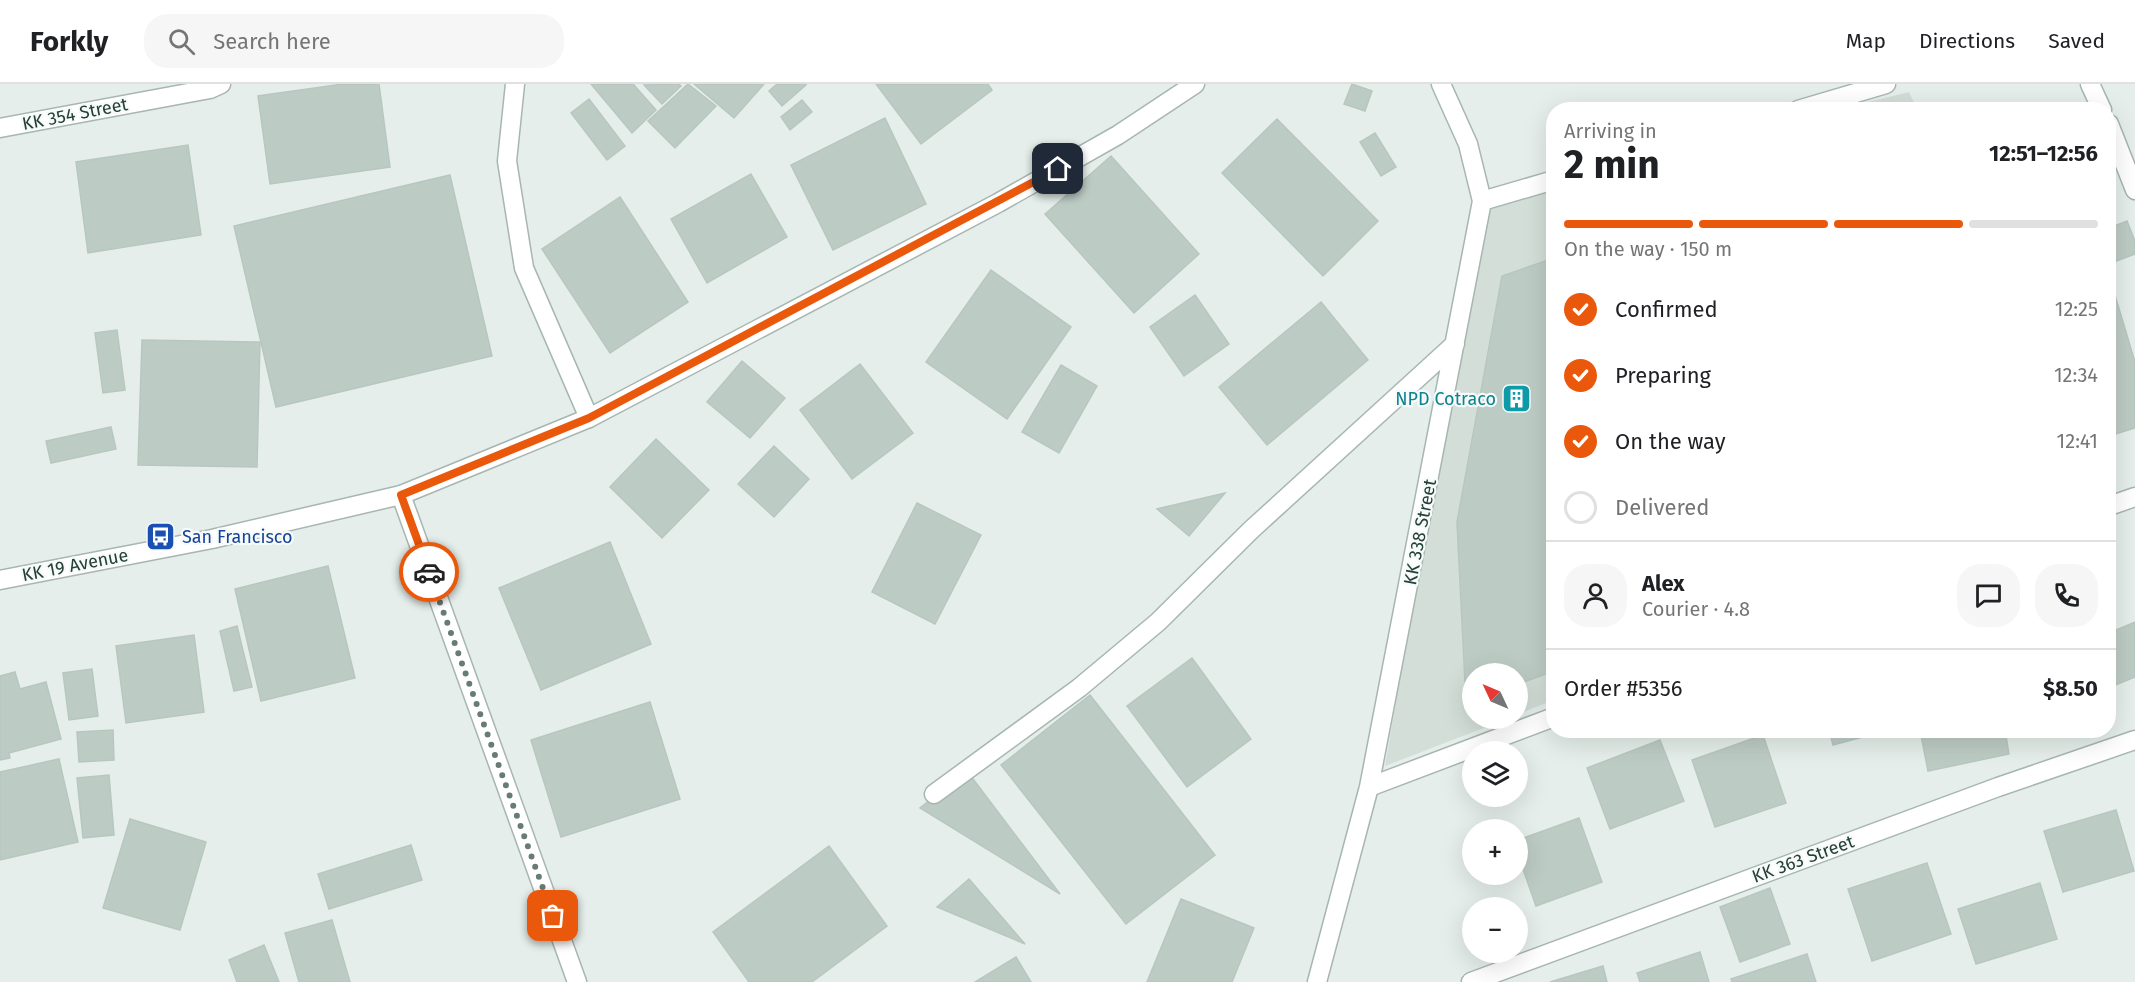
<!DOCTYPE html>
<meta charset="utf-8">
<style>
:root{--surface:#fff;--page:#f6f6f6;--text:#202124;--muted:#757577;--line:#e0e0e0;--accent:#ea580c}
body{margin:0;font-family:"Fira Sans",sans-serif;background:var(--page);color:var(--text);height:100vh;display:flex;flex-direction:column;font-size:22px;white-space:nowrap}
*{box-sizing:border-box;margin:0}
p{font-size:20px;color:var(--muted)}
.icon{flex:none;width:33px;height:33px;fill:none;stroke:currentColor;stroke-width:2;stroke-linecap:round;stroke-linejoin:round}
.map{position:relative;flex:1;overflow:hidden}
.details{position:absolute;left:1546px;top:18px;width:570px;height:636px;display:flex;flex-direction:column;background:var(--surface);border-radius:24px;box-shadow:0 6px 24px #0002}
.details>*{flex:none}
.needle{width:39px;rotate:314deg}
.fabs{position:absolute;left:1462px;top:579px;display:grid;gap:12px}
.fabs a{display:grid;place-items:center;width:66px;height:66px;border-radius:50%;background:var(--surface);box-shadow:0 6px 24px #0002;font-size:30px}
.pin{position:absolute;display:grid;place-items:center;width:51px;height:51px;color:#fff;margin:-26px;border-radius:12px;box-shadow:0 3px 9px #0006}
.courier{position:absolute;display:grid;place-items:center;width:60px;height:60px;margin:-30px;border:4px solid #ea580c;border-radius:50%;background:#fff;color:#222;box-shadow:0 2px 8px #0007}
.head em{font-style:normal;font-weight:700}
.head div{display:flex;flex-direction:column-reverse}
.head{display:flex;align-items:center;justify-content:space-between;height:102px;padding:0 18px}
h1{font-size:39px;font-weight:700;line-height:45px}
.bar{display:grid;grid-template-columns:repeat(4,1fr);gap:9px 6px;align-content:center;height:72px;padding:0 18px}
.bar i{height:8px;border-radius:4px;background:var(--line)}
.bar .active{background:var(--accent)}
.bar p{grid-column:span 4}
.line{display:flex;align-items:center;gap:15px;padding:0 18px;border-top:2px solid var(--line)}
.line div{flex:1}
.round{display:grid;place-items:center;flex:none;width:63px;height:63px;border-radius:24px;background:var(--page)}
ol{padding:0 18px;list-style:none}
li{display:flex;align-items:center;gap:18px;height:66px}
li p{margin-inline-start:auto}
li .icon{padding:6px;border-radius:50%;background:var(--accent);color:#fff;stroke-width:4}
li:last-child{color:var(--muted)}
li i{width:33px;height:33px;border:3px solid var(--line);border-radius:50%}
header{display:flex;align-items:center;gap:36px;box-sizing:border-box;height:84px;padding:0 30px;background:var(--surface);border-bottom:2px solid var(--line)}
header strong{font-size:28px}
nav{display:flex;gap:33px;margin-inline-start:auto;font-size:21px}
.search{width:420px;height:54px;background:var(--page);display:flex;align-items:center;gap:15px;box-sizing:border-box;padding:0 21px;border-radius:24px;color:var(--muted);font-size:22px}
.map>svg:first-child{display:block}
</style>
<header>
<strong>Forkly</strong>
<div class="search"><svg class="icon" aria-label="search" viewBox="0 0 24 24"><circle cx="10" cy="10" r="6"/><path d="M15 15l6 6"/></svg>Search here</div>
<nav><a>Map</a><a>Directions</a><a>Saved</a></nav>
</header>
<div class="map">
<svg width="2135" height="898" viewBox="0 0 2135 898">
<rect width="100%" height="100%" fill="#e5eeea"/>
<path fill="#d3ded8" d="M1909,8L1917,25H1840Z
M1554,99V616L1518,630V590H1473V634L1507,635L1385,682L1482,117Z"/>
<path fill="#bdcbc5" stroke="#b7c7c0" stroke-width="1.5" d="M343,0H379L390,83L270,100L258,12Z
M591,0H633L656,26L632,49Z
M679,0L681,2L662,20L644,1Z
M688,0L716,22L675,64L648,37Z
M694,0H764L734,34Z
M777,0H806V1L782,22L769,7Z
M876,0H988L992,6L921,60Z
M1352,0L1372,7L1365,27L1344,20Z
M589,15L625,62L607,76L571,29Z
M802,16L812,28L790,46L781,33Z
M885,34L926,120L833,166L791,81Z
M1277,35L1378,137L1323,192L1222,89Z
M1375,49L1396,83L1381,92L1360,58Z
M188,61L201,151L88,169L76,78Z
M1111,72L1199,170L1134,229L1045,130Z
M751,90L787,153L707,199L671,135Z
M450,91L492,272L276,323L234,142Z
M620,113L688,218L610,269L542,165Z
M2127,137L2135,157V170L2109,180V144Z
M1554,174V587L1518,600V590H1473V616L1466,619L1457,438L1502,192Z
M991,186L1071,243L1007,335L926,278Z
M2109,191L2135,278V344L2109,352Z
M1195,211L1229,260L1184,292L1150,243Z
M1321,218L1368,276L1267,361L1219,303Z
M117,246L125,306L103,309L95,249Z
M142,256L260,258L257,383L138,381Z
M742,277L785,314L750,354L707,318Z
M860,280L913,349L852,395L800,326Z
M1061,281L1097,302L1059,369L1022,348Z
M111,343L116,365L51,379L46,357Z
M656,355L709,406L662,454L610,403Z
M774,362L809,395L774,433L738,400Z
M1225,409L1189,452L1157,425Z
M917,419L981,451L935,540L872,508Z
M610,458L651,560L541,606L499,504Z
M328,482L355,594L261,617L235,505Z
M2135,538V593L2113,602L2109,592V549Z
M237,542L252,603L234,607L220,547Z
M194,551L204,628L126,639L116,562Z
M1192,574L1251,655L1187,703L1127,622Z
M92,585L98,632L69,636L63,589Z
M15,588L20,605L46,598L61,655L9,669L10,674L0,676V592Z
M1090,611L1215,771L1126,840L1001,681Z
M650,618L680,715L561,753L531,656Z
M113,646L114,676L79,678L77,648Z
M1829,646H1888L1833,661Z
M1920,646H2005L2009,670L1928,687Z
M1763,651L1786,719L1715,743L1692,676Z
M1660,656L1684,717L1610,745L1587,684Z
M59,675L78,758L0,776V688Z
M967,687L1060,810L920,724Z
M109,691L114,751L83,754L77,694Z
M2116,726L2134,787L2063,808L2044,747Z
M1579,734L1602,798L1536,822L1518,771V756Z
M130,735L206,758L180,846L103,824Z
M411,761L422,796L329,825L318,790Z
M829,762L887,842L812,898H749L713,848Z
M1927,779L1951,850L1872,877L1848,805Z
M969,795L1025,860L937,823Z
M2040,799L2057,855L1976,880L1958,825Z
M1770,804L1790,860L1740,878L1720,823Z
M1181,815L1254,844L1232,898H1147Z
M332,836L350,898H299L285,849Z
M264,861L279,898H237L229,876Z
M1700,868L1709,898H1640L1637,889Z
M1807,870L1816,898H1732L1731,895Z
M1016,873L1031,898H975Z
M1603,882L1607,898H1550Z"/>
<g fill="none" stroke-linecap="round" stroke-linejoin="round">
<defs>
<path id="minor" d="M515,0L507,77L524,184L589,334
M2090,0L2102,26
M1798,26L1886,0
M2109,40L2135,106
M0,44L210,5L221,0
M1482,117L1554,96
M401,411L577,898
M2109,422L2135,413
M1369,703L1554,633
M934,710L1079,604L1158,538L1251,446L1455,260
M1317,898L1369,703L1482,117L1468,60L1441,0
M1471,898L1998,703L2135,656"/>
<path id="tertiary" d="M0,496L212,455L401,411L589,334L998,119L1118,51L1195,0"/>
</defs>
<use href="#minor" stroke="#a7b6b1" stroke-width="21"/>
<use href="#tertiary" stroke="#a7b6b1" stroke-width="21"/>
<use href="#minor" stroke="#fff" stroke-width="18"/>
<use href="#tertiary" stroke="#fff" stroke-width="18"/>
</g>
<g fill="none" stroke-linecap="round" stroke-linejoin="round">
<path stroke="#687c76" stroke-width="6" stroke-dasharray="0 10.8" d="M429,488L553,832"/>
<path stroke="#ea580c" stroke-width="8" d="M429,488L401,411L589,334L1058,85"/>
</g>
<defs>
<symbol id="building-square" viewBox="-11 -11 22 22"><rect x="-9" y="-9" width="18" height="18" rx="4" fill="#0f9aa8" stroke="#f6faf8"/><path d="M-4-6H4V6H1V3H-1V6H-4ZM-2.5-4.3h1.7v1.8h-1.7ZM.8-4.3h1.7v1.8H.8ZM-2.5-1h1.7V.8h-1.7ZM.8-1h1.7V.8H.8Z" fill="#fff"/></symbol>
<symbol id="bus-square" viewBox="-11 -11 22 22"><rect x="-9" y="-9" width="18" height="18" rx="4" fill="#1a4fb4" stroke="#f6faf8"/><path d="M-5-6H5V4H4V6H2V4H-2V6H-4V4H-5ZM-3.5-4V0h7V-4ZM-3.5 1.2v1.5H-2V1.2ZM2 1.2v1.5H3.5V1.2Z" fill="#fff"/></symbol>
</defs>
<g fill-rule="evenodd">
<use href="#building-square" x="1500" y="298" width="33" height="33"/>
<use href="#bus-square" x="144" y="436" width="33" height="33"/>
</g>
<g text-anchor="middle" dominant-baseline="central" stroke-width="4.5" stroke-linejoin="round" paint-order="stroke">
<g font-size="18" fill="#243f37" stroke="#f6faf8">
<text transform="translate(75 30) rotate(-11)">KK 354 Street</text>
<text transform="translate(1420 448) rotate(-79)">KK 338 Street</text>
<text transform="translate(75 481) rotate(-11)">KK 19 Avenue</text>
<text transform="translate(1803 775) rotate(-20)">KK 363 Street</text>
</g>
<g font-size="18" fill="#0d838f" stroke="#f6faf8" text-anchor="end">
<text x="1496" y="315">NPD Cotraco</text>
</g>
<g font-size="18" fill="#164399" stroke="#f6faf8" text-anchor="start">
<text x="182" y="453">San Francisco</text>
</g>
</g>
</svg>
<div class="fabs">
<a><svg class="needle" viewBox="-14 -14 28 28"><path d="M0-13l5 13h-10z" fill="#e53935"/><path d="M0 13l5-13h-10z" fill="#757577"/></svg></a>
<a><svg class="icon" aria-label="layers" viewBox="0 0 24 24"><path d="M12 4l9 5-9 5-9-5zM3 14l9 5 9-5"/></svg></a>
<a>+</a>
<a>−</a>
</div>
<div class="pin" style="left:553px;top:832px;background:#ea580c"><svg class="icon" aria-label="bag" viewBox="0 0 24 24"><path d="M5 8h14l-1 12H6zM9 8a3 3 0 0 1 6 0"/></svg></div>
<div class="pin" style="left:1058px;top:85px;background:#1f2937"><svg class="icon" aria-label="home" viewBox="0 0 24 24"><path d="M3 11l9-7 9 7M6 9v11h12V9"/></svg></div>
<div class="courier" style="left:429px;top:488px"><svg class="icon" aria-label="car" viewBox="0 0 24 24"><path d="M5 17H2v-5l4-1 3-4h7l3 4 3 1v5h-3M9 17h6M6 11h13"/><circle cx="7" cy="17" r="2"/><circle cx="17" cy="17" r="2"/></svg></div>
<section class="details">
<div class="head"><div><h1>2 min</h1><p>Arriving in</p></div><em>12:51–12:56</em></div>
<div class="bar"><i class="active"></i><i class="active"></i><i class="active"></i><i></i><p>On the way · 150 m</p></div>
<ol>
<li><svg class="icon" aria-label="check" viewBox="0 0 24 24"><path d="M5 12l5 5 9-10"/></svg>Confirmed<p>12:25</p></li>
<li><svg class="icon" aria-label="check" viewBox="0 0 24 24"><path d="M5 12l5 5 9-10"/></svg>Preparing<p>12:34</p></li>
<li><svg class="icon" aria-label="check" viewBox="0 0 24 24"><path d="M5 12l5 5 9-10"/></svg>On the way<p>12:41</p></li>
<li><i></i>Delivered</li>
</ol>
<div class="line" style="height:108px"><a class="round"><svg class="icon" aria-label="person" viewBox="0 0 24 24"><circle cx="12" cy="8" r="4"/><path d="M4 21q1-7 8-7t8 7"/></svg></a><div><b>Alex</b><p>Courier · 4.8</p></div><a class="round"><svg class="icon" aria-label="chat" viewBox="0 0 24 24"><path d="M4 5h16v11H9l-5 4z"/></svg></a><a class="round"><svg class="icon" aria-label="phone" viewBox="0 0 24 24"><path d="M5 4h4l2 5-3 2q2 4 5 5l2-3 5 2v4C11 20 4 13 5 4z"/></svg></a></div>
<div class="line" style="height:78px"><div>Order #5356</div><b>$8.50</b></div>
</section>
</div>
